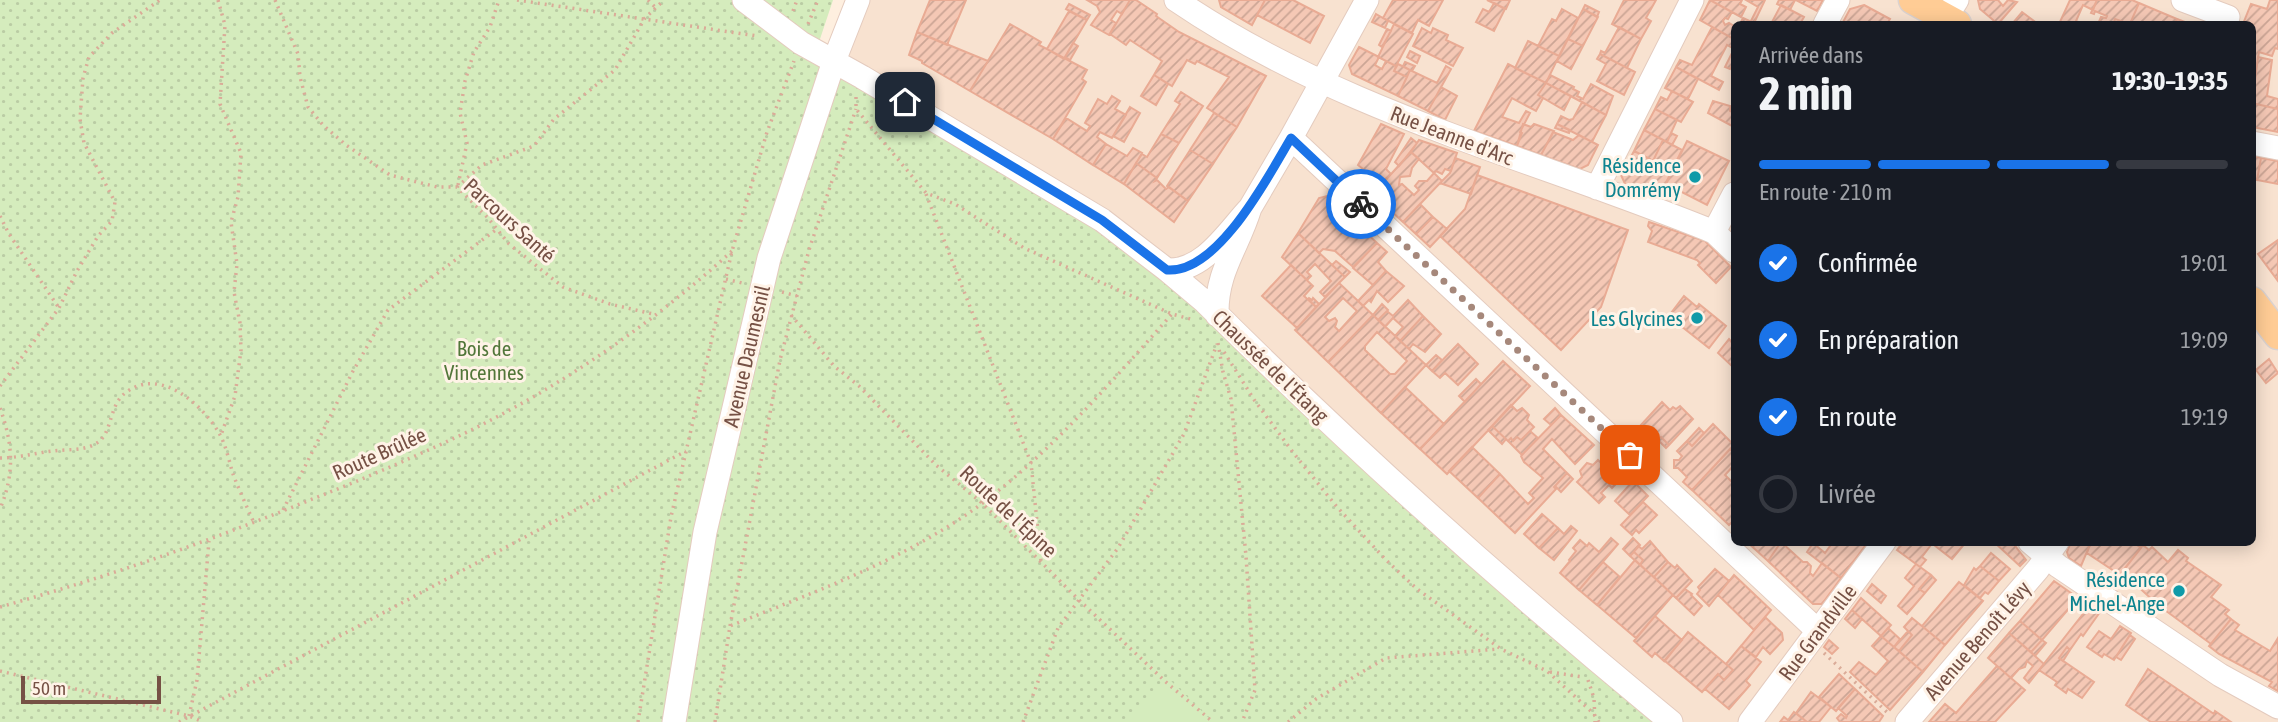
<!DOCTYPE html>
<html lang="fr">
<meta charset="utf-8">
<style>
:root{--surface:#171b24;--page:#242831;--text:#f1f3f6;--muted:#9ea1a6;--line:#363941;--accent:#1a73e8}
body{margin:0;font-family:"Asap Condensed",sans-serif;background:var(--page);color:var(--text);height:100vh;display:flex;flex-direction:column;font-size:26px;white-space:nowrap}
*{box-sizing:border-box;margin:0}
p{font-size:23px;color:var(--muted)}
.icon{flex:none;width:38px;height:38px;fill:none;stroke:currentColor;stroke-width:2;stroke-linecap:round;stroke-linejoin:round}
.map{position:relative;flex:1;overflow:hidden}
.side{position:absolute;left:1731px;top:21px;width:525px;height:525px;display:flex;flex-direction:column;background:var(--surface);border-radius:10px;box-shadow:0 4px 18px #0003}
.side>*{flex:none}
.scale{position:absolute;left:21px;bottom:18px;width:140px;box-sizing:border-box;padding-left:7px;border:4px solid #765145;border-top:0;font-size:19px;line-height:24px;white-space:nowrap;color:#765145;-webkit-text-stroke:5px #fff3e7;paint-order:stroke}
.pin{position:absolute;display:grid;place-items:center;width:60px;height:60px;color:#fff;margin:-30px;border-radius:14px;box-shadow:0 4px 10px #0006}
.courier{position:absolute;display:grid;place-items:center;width:70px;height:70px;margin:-35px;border:5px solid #1a73e8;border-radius:50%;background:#fff;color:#222;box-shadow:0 2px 9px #0007}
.head em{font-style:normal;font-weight:700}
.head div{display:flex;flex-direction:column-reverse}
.head{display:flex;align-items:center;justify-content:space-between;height:119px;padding:0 28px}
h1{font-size:46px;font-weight:700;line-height:52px}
.bar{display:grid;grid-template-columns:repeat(4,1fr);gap:10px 7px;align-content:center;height:84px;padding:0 28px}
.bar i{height:9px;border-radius:5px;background:var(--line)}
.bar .current{background:var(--accent)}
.bar p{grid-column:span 4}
ol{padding:0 28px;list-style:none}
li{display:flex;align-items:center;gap:21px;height:77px}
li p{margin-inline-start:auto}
li .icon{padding:7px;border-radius:50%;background:var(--accent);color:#fff;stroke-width:4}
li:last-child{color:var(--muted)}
li i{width:38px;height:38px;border:4px solid var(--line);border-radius:50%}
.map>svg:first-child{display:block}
</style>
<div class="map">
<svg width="2278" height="722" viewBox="0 0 2278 722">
<defs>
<pattern id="park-dots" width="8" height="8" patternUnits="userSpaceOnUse" patternTransform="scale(1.75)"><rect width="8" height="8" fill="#d5ecbd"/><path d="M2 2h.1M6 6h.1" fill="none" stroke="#bacca4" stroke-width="1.8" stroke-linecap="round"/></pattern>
<pattern id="building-hatch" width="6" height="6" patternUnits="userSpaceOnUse" patternTransform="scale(1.75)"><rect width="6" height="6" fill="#f5c8b5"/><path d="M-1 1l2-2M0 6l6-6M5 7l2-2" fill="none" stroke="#cba595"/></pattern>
</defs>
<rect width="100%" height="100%" fill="#feefdf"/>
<path fill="#f8e2d0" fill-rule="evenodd" d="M849,0H2278V722H1650L832,55ZM1734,24H2252V542H1734Z"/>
<path fill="url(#park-dots)" d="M0,0H833L812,63L864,88L1088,222L1134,255L1220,330L1219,333L1291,401L1655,722H0Z"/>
<path fill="#d5ecbd" d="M1168,678L1213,722H1124Z"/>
<path fill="url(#building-hatch)" stroke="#e9ab94" stroke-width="2" fill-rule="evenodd" d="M930,0H966L947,45L917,32Z
M1087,0H1130L1122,14L1117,11L1111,20L1116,23L1109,35L1091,25L1100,12L1097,6Z
M1130,0H1136L1157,14L1156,16L1179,32L1266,76L1237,127L1207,108L1229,77L1197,61L1195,64L1187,60L1172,86L1154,75L1162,61L1130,40L1126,45L1110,34Z
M1219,0H1265L1252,25L1221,7Z
M1265,0H1293L1324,16L1310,43L1257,15Z
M1393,0H1443L1429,26L1418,20L1412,33L1383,18Z
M1487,0H1510L1506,9Z
M1624,0H1656L1646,18L1651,21L1641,39L1612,24Z
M1710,0L1732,12L1728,19L1725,18L1723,21L1725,25L1729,23L1734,26V39L1700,20Z
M1710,0H1742L1740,4L1746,7L1741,17Z
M1746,0H1765L1754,23L1751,21L1758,7Z
M1779,0H1795L1790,10L1777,4Z
M1796,0H1823L1817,11Z
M1978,0H1998L2003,6L2008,0L2017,2L1998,24L1980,9Z
M2070,0H2097L2093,10L2083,5L2076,21L2083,24H2059Z
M2097,0H2132L2139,3L2130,24L2115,19L2114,22L2119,24H2098L2101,17L2106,18L2107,16L2095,11L2094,14L2091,13Z
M2270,0H2278V49L2275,48L2272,56L2259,52L2252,95V24H2243L2251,4L2267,9Z
M1494,3L1505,9L1494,31L1476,22L1483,9L1489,12Z
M2139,3L2177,19L2174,24H2130Z
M1069,4L1090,15L1087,20L1066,9Z
M1585,5L1599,12L1597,17L1583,9Z
M1781,5L1804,17L1800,24H1771Z
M1864,5L1890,19L1887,24L1876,23L1875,24H1842L1850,9Z
M1562,9L1578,18L1559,56L1538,46L1552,19L1556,21Z
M1583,9L1598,17L1583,46L1568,39Z
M1069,11L1087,20L1064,59L1047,49Z
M2022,12L2038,24H2012Z
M1376,14L1388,21L1385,28L1372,22Z
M1743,18L1754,23L1753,24L1741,22Z
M2177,19L2190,24H2174Z
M1010,24L1041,42L1039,45L1087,70L1082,79L1086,82L1053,139L970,91Z
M1394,24L1413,34L1396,66L1378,57Z
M1619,27L1641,39L1627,68L1600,54L1601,51L1605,53Z
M1712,27L1734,39V61L1730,69L1725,67L1734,49L1727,45L1711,76L1723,82L1719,90L1676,67L1680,60L1692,65Z
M1422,28L1431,33L1433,28L1448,35L1446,40L1463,48L1453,66L1413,46Z
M1387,29L1391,31L1382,47L1379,45Z
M917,32L988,61L970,91L922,63V61L909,55Z
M1568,39L1583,46L1571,69L1557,61Z
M1528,41L1559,56L1546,83L1515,68Z
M1073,43L1078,46L1070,60L1065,57Z
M1359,47L1379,57L1375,65L1382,69L1386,61L1396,66L1394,71L1407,77L1398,96L1352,74L1349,65Z
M1410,51L1420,56L1417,63L1407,57Z
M1600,54L1635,72L1624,95L1597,81L1606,64L1597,59Z
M2258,57L2272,60L2267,96L2278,99V109L2252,103Z
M1405,62L1415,66L1412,71L1403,66Z
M1398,64L1410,70L1407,77L1394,71Z
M1508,64L1546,83L1538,95L1543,98L1536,111L1512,98L1502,117L1519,123L1526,111L1530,113L1520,132L1522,133L1517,146L1474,131Z
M1446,66L1451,69L1428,111L1398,96L1410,70L1437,83Z
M1676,67L1698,79L1688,99L1665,88Z
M1154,75L1168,84L1156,105L1141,96Z
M1550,75L1574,87L1573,89L1579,92L1577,96L1583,99L1591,84L1613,96L1606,115L1546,83Z
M1546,83L1571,96L1564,110L1538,95Z
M1441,87L1457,96L1445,120L1428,111Z
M1672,91L1693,102L1681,122L1655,109L1661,97L1667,100Z
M1181,92L1203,106L1179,143L1161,134L1180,104L1175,101Z
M1112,96L1120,101L1115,109L1126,115L1112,138L1100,132L1097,137L1106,144L1093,165L1053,139L1066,118L1087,131L1090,126L1085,123L1098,99L1107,104Z
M1713,101L1730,106V111L1734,113V127L1708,113Z
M1582,102L1606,115L1592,142L1557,124L1561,116L1569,120L1573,119Z
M2252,103L2278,109V132L2252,127Z
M1130,107L1140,113L1124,142L1113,136Z
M1655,109L1677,120L1667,142L1644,130Z
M1214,113L1237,127L1213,164L1190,150Z
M1381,124L1404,134L1386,169L1391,174L1382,184L1358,165Z
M1523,124L1531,127L1534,124L1554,131L1541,155L1517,146Z
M1557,124L1570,130L1569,133L1555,128Z
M1644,130L1663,140L1653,161L1634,151Z
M1553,132L1573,140L1579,135L1598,145L1588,165L1580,169L1541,155Z
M1671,133L1677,136L1672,145L1667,142Z
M1161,134L1179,143L1157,178L1136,163L1142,154L1147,157Z
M1411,138L1417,143L1399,166L1395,162Z
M1419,140L1457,153L1451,171L1445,169L1442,174L1436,171L1434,173L1411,152Z
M1663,140L1682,150L1672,170L1653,161Z
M1687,141L1729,161L1707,205L1666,184Z
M1106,144L1127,156L1133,148L1142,153L1124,184L1093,165Z
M1190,150L1213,164L1188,201L1167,186Z
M1634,151L1650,159L1648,164L1651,168L1663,173L1666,167L1672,170L1660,196L1625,184L1621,175Z
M1411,152L1419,159L1412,168L1410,176L1400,177L1399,185L1402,184L1414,195L1419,190L1415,186L1419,181H1427L1434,173L1442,181L1403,222L1373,194Z
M2252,155L2261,158L2257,180L2252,179Z
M1455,158L1480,167L1471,194L1440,183L1450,173Z
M2261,158L2278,161V184L2257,180Z
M1136,163L1157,178L1155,181L1157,180L1166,189L1169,187L1188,201L1174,222L1124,184Z
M1477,175L1628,230L1601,307L1561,350L1440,236L1465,209Z
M1327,196L1377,243L1353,267L1335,251L1323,249L1319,253L1298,233L1319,198Z
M1420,204L1433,217L1416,234L1403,222Z
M1433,217L1447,229L1430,247L1416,234Z
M1649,222L1705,241L1731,267L1716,283L1698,265L1700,263L1697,260L1648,242L1652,231L1648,226Z
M1298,233L1345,277L1325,297L1320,292L1331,281L1317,266L1315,264L1307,272L1311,276L1307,280L1282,257Z
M2278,240V281L2258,254Z
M1377,243L1387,252L1378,262L1386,271L1373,285L1353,268Z
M1336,261L1350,272L1345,277L1332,265Z
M1291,265L1313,286L1304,296L1316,307L1297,328L1262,296Z
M1386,271L1404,286L1388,302L1377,291L1371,302L1369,300L1363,306L1358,301Z
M1339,283L1373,315L1328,362L1295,330ZM1343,298L1357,311L1339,331L1335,327L1337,321L1335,318L1329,321L1325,317Z
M1684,296L1697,307L1699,304L1726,326L1709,348L1681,326L1683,323L1671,313Z
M1309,298L1312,300L1313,298L1319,304L1316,307L1308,299Z
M1408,300L1423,316L1400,341L1395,336L1403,327L1393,318L1385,327L1378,320L1387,311L1393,316Z
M1382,304L1388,310L1378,320L1373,315Z
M1373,315L1426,365L1381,413L1328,362ZM1377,332L1407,361L1395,374H1390L1365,350V346Z
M1423,316L1441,334L1425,352L1413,344L1409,349L1400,341Z
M1729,339L1734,345V368L1718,353Z
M1458,344L1478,364L1458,385L1445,373L1440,378L1432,371Z
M1436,355L1442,360L1432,371L1426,365Z
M2269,359L2278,373L2266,383L2256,370Z
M1503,361L1530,386L1447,474L1420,449Z
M1476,379L1481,384L1465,402L1459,396Z
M1405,387L1444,424L1420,449L1381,413Z
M1662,402L1670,410L1673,407L1676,409L1680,406L1693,419L1669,445L1661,437L1658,440L1641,425Z
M1511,405L1517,411L1522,408L1529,415L1527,420L1534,427L1521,440L1517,437L1513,441L1511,438L1508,441L1492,426Z
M1555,408L1561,415L1551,425L1544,419Z
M1561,415L1594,445L1575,464L1552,439L1543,449L1567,473L1554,487L1556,489L1515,533L1478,498L1500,474L1528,504L1534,498L1529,493L1543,478L1524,462L1521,456Z
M1713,424L1734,445L1692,490L1683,482L1687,477L1678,468H1674V460H1679L1682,456L1677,451L1687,441L1692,446Z
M1492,426L1506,439L1502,444L1488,430Z
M1699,428L1704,433L1692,446L1687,441Z
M1530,431L1538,438L1522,455L1508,441L1511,438L1513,441L1517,437L1521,440Z
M1661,437L1669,445L1666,448L1658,440Z
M1472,447L1500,474L1478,498L1449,471Z
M1730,449L1734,453V465L1725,475L1734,484V520L1729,525L1692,490Z
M1598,460L1616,477L1612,481L1615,485L1612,488L1609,485L1601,493L1605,497L1599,503L1577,482L1582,477L1580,471L1587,463L1593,465Z
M1567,473L1573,479L1561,492L1555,486Z
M1633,481L1648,496L1630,515L1615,501Z
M1643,502L1657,515L1639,533L1636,530L1632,535L1621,525Z
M1542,514L1558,528L1539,548L1524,534Z
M1571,526L1577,531L1554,560L1539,548L1558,528L1564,534Z
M1611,538L1618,544L1579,590L1560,573L1570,561L1569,560L1576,551L1573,548L1580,540L1587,546L1589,543L1599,552Z
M1633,538L1640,545L1630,556L1623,549Z
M1650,541L1668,562L1654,577L1640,565L1643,560L1634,552L1638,546L1642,549Z
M1747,542H1781L1768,561Z
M1781,542L1803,562H1807L1811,566L1810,573L1813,576L1822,563L1841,578L1822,604H1813L1768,561Z
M1833,542H1868L1841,578L1807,552L1813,543L1825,553Z
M1903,542H1966L1952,559L1934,545H1931L1922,557L1926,560L1920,567L1897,550Z
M1994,542H2012L2026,560L2020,566Z
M2071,542H2091L2081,566L2069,558L2067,552Z
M2091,542H2133L2141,548L2120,575L2087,553Z
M2143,545L2149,550L2152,547L2168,562L2178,550L2188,558L2186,561L2221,585L2211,597L2229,610L2225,614L2231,619L2211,644L2158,605L2122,572Z
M1634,552L1643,560L1640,565L1630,556Z
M1991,553L2010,569L1999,581L1980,566Z
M1635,560L1673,595L1636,638L1597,605Z
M1603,562L1620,577L1597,605L1579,590Z
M1668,562L1675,568L1677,565L1692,581L1676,598L1654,577Z
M1916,564L1931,575L1919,589L1925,593L1907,614L1898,606L1914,586L1905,578Z
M1980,566L1999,581L1988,594L1985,592L1980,598L1964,585L1974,568L1976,570Z
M1715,569L1729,581L1709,606L1697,594L1700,590L1698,587Z
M1734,575L1771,610L1754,630L1718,595Z
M1931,575L1936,580L1925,593L1919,589Z
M2054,581L2078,598L2042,640L2020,621Z
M1959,582L1983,601L1945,645L1922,626Z
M1872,584L1886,596L1881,603L1867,591Z
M1685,589L1692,594L1691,595L1702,606L1694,615L1676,598Z
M1861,598L1891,625L1881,636L1852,610Z
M2090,605L2100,612L2083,636L2081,634L2070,650L2067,647L2059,658L2094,682L2082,698L2068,689L2066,693L2055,685L2057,682L2039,670Z
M1852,610L1862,619L1855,628L1845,619Z
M1655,616L1682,640L1664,661L1655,653L1652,657L1634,641Z
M1765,617L1782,633L1783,640L1770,654L1763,647L1756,657L1741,646Z
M1912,618L1945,645L1923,672L1899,651L1912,635L1904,627Z
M2231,619L2239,625L2235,630L2270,651L2278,638V691L2269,686L2272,682L2219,654L2209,646Z
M2020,621L2042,640L2031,652L2009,633Z
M2120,626L2131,633L2114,660L2104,654L2102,657L2087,647L2099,631L2111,639Z
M1888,628L1900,639L1894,647L1881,636Z
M1908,631L1912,635L1899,651L1894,647Z
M1688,632L1733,670L1724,680L1718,674L1702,692L1665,661Z
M2009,633L2044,664L2029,683L2024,678L2033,666L2027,661L2025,667L2019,669L2011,678L1988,658Z
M2130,635L2135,639L2121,660L2116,657Z
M1881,636L1923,672L1890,710L1850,672L1859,662L1876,675L1888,661L1872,646Z
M1829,640L1838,648L1832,654L1824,647Z
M2042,640L2046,643L2035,656L2031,652Z
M1741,646L1761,662L1746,681L1750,685L1729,709L1705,689L1718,674L1724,680L1733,670L1726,664Z
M2067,647L2070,650L2063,661L2059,658Z
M1997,666L2025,690L1995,722H1929L1945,704L1956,713Z
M2148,669L2214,714L2215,711L2231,722H2151L2126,705Z
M1839,674L1855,689L1836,711L1819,697Z
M1855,689L1883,716L1879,722H1840L1837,718L1841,714L1846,718L1847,716L1838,708Z
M1811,692L1831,707L1819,722H1807L1796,713Z
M1794,712L1807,722H1780L1784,717L1788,720Z"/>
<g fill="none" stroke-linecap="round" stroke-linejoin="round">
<defs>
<path id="minor" d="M744,0L801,43L862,77L1102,220L1167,270L1205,302C1353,450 1509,589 1671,722
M1176,0C1340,112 1533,158 1714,232L1734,251
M2183,0L2228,17
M1825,24L1838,0
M1942,24L1957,0
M1291,138L1818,631
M2252,143L2278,148
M1597,188L1692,0
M1250,208L1291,138L1367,0
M1714,232L1734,194
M1167,270C1204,272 1228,231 1250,208C1238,248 1216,271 1217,315
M2030,542L2058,566L2220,675L2278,707
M674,722L705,532L769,258L834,61L858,0
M1750,722L1884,542
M1907,722L2038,569L2057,542"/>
<path id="major" d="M1913,0L1957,24
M2252,301L2278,335"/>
</defs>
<use href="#minor" stroke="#e4cbbe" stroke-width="25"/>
<use href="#major" stroke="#dbd2cf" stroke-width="31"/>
<path stroke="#daab98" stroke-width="3.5" stroke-dasharray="2 5" stroke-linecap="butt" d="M218,0L225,25L220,104L241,153L238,197L231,222L237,264L234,292L240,323L241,350L235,396L221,435
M275,0L298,54L300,77L308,107L323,125L346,145L390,175L437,187H457L488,218L509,244L563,287L610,304L653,314
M517,0L757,36
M648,0L656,8
M793,11L797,0
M808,24L818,0
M856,97V109L926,193L955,204L1024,248L1172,314L1194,320
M458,185L467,143L460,113L465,81L474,52L490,27L499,0
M457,187L482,165L534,146L554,119L615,70L645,18L664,0
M926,194L1031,463L1041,561
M0,216L9,234L59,308
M726,279L742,283
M782,292L797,296
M791,315L834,366L859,386L936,465L982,503L1079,600L1167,683L1213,722
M1218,343L1223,372L1231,399L1246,556L1255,690L1242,722
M1224,352L1255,401L1295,455L1337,507L1386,560L1417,589L1501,649L1547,671L1593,713L1599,722
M0,386L59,308L77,271L98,236L112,221L115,202L84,143L80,119L83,78L89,57L112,33L160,0
M0,408C13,444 15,473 0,509
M0,458C18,458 35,453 53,451C67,449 83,451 95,444C114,435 107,404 128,391C161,368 202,404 219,433C226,445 229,461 233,474C239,490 247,507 254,523
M283,510L352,373L388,310L497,229
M0,607C107,577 207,542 310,500C361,480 412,458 461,435C559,388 652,324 732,251
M730,626L780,360L809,250L856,109
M1824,653L1890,715
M0,671L189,716L203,722
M1550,672L1583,677
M1588,680L1594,698L1595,722
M189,716L197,680L209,541
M179,722L686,451
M638,722L671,517L732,251L767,132L794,61
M715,722L730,626C816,591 908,559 984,502C1055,448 1113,380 1172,314
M1023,722L1058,628L1118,548L1184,434L1217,344
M1288,722L1316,699L1386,658L1499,649"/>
<use href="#minor" stroke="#fff" stroke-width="23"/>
<use href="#major" stroke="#ffcc95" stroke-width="28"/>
</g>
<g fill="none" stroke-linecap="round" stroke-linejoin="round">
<path stroke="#a6887b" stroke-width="7" stroke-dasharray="0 12.6" d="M1361,204L1630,455"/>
<path stroke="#1a73e8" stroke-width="9" d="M905,102L1102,220L1167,270C1218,274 1269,175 1291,138L1361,204"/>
</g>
<g fill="#0f9aa8" stroke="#fff3e7" stroke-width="2.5">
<circle cx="1695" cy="177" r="7"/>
<circle cx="1697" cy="318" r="7"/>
<circle cx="2179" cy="591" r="7"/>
</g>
<g text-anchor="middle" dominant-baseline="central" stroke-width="6" stroke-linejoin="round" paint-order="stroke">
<g font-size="21" fill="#765145" stroke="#fff3e7">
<text transform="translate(1452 135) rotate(21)">Rue Jeanne d'Arc</text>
<text transform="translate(510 220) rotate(42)">Parcours Santé</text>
<text transform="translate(746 356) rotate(-77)">Avenue Daumesnil</text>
<text transform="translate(1271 366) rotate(44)">Chaussée de l'Étang</text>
<text transform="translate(379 453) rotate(-24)">Route Brûlée</text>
<text transform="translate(1009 511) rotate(43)">Route de l'Épine</text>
<text transform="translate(1817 632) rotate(-53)">Rue Grandville</text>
<text transform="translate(1977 640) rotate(-49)">Avenue Benoît Lévy</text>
</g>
<g font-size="21" fill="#0d838f" stroke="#fff3e7" text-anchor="end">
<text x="1681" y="165">Résidence<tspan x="1681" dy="24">Domrémy</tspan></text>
<text x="1683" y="318">Les Glycines</text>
<text x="2165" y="579">Résidence<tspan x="2165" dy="24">Michel-Ange</tspan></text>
</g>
<g font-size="21" fill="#52773a" stroke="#fff3e7">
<text x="484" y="348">Bois de<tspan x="484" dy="24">Vincennes</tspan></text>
</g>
</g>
</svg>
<div class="scale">50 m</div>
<div class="pin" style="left:1630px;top:455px;background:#ea580c"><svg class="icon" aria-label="bag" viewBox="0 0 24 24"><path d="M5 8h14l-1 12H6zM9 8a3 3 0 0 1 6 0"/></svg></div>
<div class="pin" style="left:905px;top:102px;background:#1f2937"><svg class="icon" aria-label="home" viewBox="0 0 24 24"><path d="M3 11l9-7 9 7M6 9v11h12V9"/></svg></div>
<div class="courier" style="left:1361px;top:204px"><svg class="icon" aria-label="bike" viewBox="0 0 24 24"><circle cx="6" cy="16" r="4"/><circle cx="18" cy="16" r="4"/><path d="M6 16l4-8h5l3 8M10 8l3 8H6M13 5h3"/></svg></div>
<section class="side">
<div class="head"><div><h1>2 min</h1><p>Arrivée dans</p></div><em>19:30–19:35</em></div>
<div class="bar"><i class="current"></i><i class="current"></i><i class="current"></i><i></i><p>En route · 210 m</p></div>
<ol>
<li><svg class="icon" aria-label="check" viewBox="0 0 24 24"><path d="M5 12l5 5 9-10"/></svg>Confirmée<p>19:01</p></li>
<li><svg class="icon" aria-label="check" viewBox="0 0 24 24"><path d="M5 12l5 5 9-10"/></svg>En préparation<p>19:09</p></li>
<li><svg class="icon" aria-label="check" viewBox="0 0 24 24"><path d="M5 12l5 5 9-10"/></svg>En route<p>19:19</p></li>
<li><i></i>Livrée</li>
</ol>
</section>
</div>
